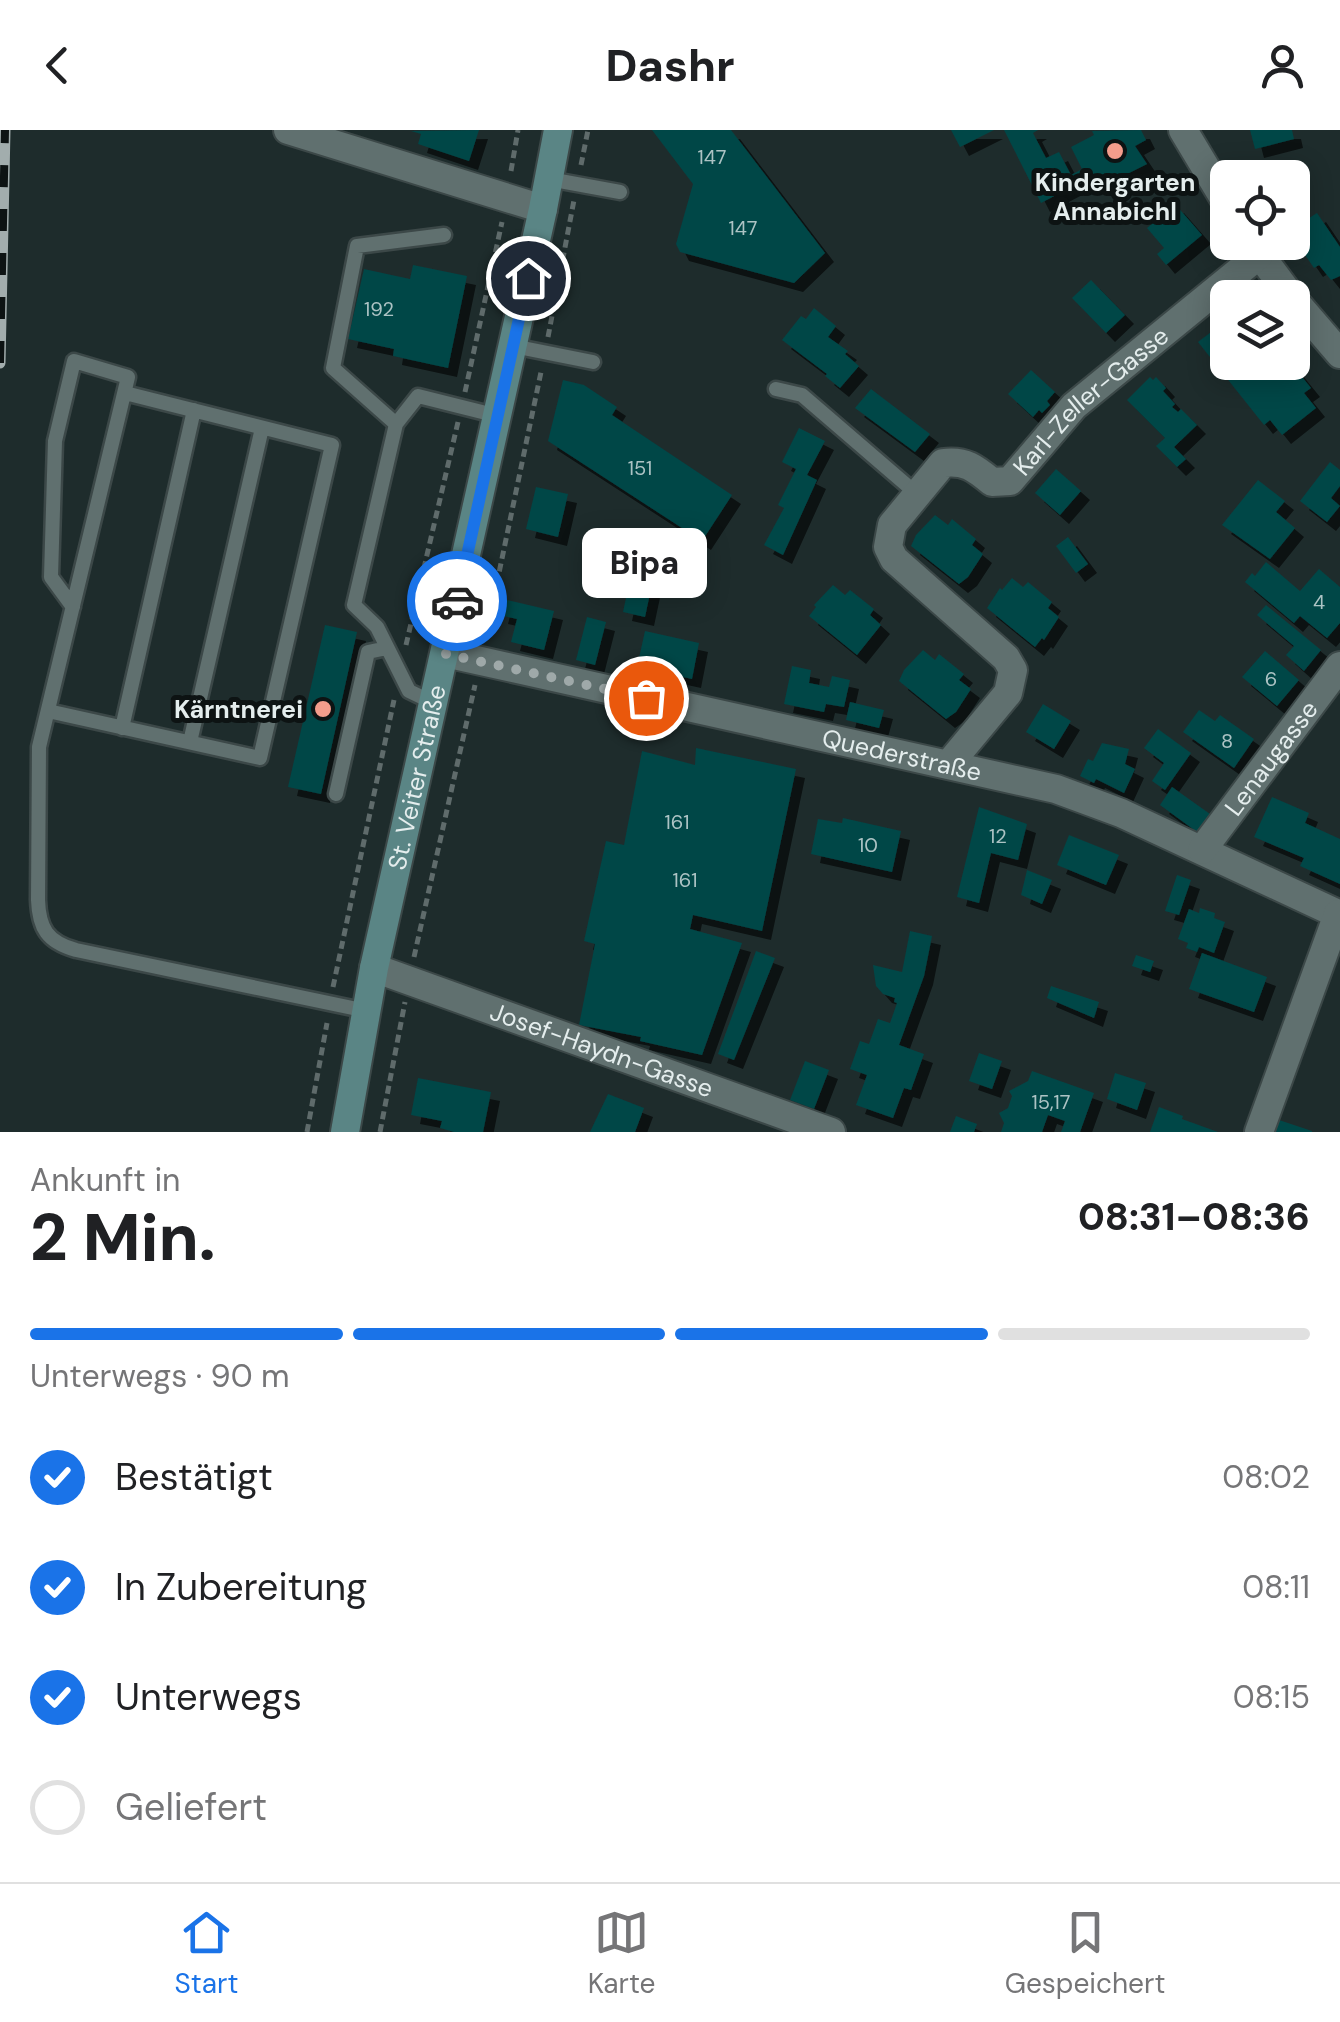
<!DOCTYPE html>
<html lang="de">
<meta charset="utf-8">
<style>
:root{--surface:#fff;--page:#f2f2f2;--text:#202124;--muted:#757577;--line:#e0e0e0;--accent:#1a73e8}
body{margin:0;font-family:"DM Sans",sans-serif;background:var(--page);color:var(--text);height:100vh;display:flex;flex-direction:column;font-size:38px;white-space:nowrap}
*{box-sizing:border-box;margin:0}
p{font-size:32px;color:var(--muted)}
.icon{flex:none;width:55px;height:55px;fill:none;stroke:currentColor;stroke-width:2;stroke-linecap:round;stroke-linejoin:round}
.map{position:relative;height:1002px;overflow:hidden}
.sheet{display:flex;flex-direction:column;background:var(--surface);flex:1}
.sheet>*{flex:none}
.tools{position:absolute;left:1210px;top:30px;display:grid;gap:20px}
.tools a{display:grid;place-items:center;width:100px;height:100px;border-radius:15px;background:var(--surface);box-shadow:0 5px 25px #0003;font-size:50px}
.pin{position:absolute;display:grid;place-items:center;width:85px;height:85px;color:#fff;margin:-42px;border:5px solid #fff;border-radius:50%;box-shadow:0 2px 10px #0007}
.courier{position:absolute;display:grid;place-items:center;width:100px;height:100px;margin:-50px;border:8px solid #1a73e8;border-radius:50%;background:#fff;color:#222;box-shadow:0 2px 12px #0007}
.bubble{position:absolute;height:70px;border-radius:15px;background:var(--surface);box-shadow:0 5px 25px #0003;font-size:32px;font-weight:800;line-height:70px;text-align:center}
.overview em{font-style:normal;font-weight:800}
.overview div{display:flex;flex-direction:column-reverse}
.overview{display:flex;align-items:center;justify-content:space-between;height:170px;padding:0 30px}
h1{font-size:65px;font-weight:800;line-height:75px}
.bar{display:grid;grid-template-columns:repeat(4,1fr);gap:15px 10px;align-content:center;height:120px;padding:0 30px}
.bar i{height:12px;border-radius:8px;background:var(--line)}
.bar .current{background:var(--accent)}
.bar p{grid-column:span 4}
ol{padding:0 30px;list-style:none}
li{display:flex;align-items:center;gap:30px;height:110px}
li p{margin-inline-start:auto}
li .icon{padding:10px;border-radius:50%;background:var(--accent);color:#fff;stroke-width:4}
li:last-child{color:var(--muted)}
li i{width:55px;height:55px;border:5px solid var(--line);border-radius:50%}
header{display:flex;justify-content:space-between;align-items:center;height:130px;padding:0 30px;background:var(--surface);font-size:45px;font-weight:800}
.dock{display:flex;justify-content:space-around;align-items:center;height:140px;border-top:2px solid var(--line);background:var(--surface);font-size:28px;color:var(--muted)}
.dock a{display:grid;justify-items:center;gap:5px}
.dock .current{color:var(--accent)}
.map>svg:first-child{display:block}
</style>
<header><svg class="icon" aria-label="back" viewBox="0 0 24 24"><path d="M15 5l-7 7 7 7"/></svg>Dashr<svg class="icon" aria-label="person" viewBox="0 0 24 24"><circle cx="12" cy="8" r="4"/><path d="M4 21q1-7 8-7t8 7"/></svg></header>
<div class="map">
<svg width="1340" height="1002" viewBox="0 0 1340 1002">
<defs>
<filter id="shadow"><feDropShadow dx="9" dy="9" stdDeviation="0" flood-color="#0009"/></filter>
</defs>
<rect width="100%" height="100%" fill="#1e2c2c"/>
<path fill="#034647" filter="url(#shadow)" d="M479,0L469,31L418,14L421,4L411,1Z
M652,0H731L825,123L794,153L680,122L676,114L693,54Z
M951,0H994L960,17Z
M1004,0H1038L1033,3L1046,28L1059,22L1071,45L1082,39L1071,17L1094,5L1092,1L1141,0L1146,10L1135,16L1147,34L1101,57L1094,45L1041,73Z
M1250,0H1292L1294,9L1255,19Z
M1175,74L1202,105L1166,135L1157,124L1164,118L1147,98Z
M1317,83L1340,117V146L1331,150L1319,135L1314,138L1292,106V99Z
M413,135L467,146L448,238L393,226L394,219L348,209L364,139L410,149Z
M1091,150L1125,185L1106,203L1072,168Z
M814,178L836,196L828,207L848,221L845,224L859,236L840,258L825,246L827,244L782,210L801,186L806,189Z
M1228,189V232H1290L1311,258L1304,263L1316,278L1282,305L1270,290L1264,295L1198,212Z
M1031,240L1055,262L1047,271L1050,275L1042,283L1039,280L1033,287L1008,264Z
M1150,247L1153,250L1156,247L1166,258L1163,261L1175,274L1172,277L1178,282L1181,279L1197,295L1174,317L1186,329L1177,337L1156,316L1165,308L1127,270Z
M563,250L584,255L617,277L612,285L732,365L702,411L548,311Z
M871,259L930,304L915,322L855,278Z
M799,298L825,311L807,345L817,350L783,425L764,415L784,378L778,375L796,339L782,332Z
M1330,332L1340,340V356L1331,368L1340,376L1327,392L1300,371Z
M1056,339L1081,361L1060,385L1035,363Z
M1258,350L1285,371L1276,382L1295,398L1270,429L1222,395Z
M536,357L568,364L558,407L526,399Z
M935,385L948,395L952,389L976,409L972,415L983,424L968,447L959,454L911,416L916,405Z
M598,399L622,405L618,425L593,420Z
M1068,407L1088,434L1076,443L1056,416Z
M1266,432L1300,461L1319,439L1340,457V493L1327,508L1300,486L1294,493L1245,452L1252,443L1255,446Z
M633,435L655,440L645,487L623,482Z
M1012,448L1023,457L1028,452L1052,472L1048,478L1059,487L1044,510L1042,508L1035,517L987,478L1000,458L1002,460Z
M833,455L845,465L850,460L874,479L870,485L881,495L857,525L809,486L816,477L814,475Z
M503,469L554,481L544,520L511,512L517,489L499,485Z
M1266,475L1321,520L1304,541L1286,525L1294,516L1257,485Z
M587,487L606,492L595,535L576,530Z
M325,495L357,502L321,664L288,657Z
M645,501L699,513L692,549L637,537Z
M923,520L935,530L939,524L964,544L959,550L971,559L956,582L946,589L899,551L904,540Z
M1265,521L1299,550L1277,576L1242,547Z
M792,536L811,540L809,553L829,557L832,546L850,550L844,577L826,574L824,582L784,574Z
M850,572L884,580L879,598L846,590Z
M1043,574L1071,591L1054,619L1026,602Z
M1199,580L1215,591L1220,585L1254,609L1234,638L1183,602Z
M1158,599L1191,623L1165,660L1152,651L1164,633L1144,618Z
M1102,613L1129,619L1125,634L1135,639L1124,663L1096,649L1094,653L1080,646L1088,629L1093,631Z
M696,618L796,639L762,801L693,785L690,799L742,813L702,925L640,911L641,907L579,895L595,814L584,811L606,711L624,715L642,621L695,635Z
M1172,657L1210,684L1197,702L1160,675Z
M1272,667L1309,683L1305,693L1340,709V754L1300,736L1304,728L1254,707Z
M979,677L1027,694L1018,730L991,723L979,773L957,767Z
M843,688L901,701L892,742L811,724L818,689L842,693Z
M1069,705L1119,725L1106,755L1057,735Z
M1027,740L1052,750L1042,774L1021,765Z
M1177,745L1191,750L1179,785L1165,781Z
M1200,778L1215,783L1214,788L1225,792L1214,823L1199,817L1197,822L1186,818L1188,813L1178,809L1189,779L1199,783Z
M910,801L932,806L924,846L899,915L924,924L911,960L904,958L893,988L856,975L867,945L850,939L860,911L869,914L878,889L890,893L897,873L894,872L895,868L883,864L876,856L873,835L902,842Z
M756,821L775,828L734,930L718,924Z
M1202,823L1267,847L1254,882L1189,859Z
M1136,825L1154,831L1150,842L1132,836Z
M1051,856L1099,872L1094,888L1047,868Z
M979,923L1002,931L992,959L969,951Z
M805,931L829,940L814,979L790,970Z
M1032,941L1094,963L1080,1002H1061L1065,991L1048,985L1042,1002H1001L1004,993L999,983L1008,978L1012,966L1009,961L1028,951Z
M1115,943L1146,953L1137,980L1107,969Z
M418,948L491,962L483,1002H454L440,998L442,991L411,985Z
M608,964L644,978L635,1002H590Z
M1159,977L1183,986L1182,989L1218,1002H1150Z
M956,986L977,994L974,1002H950Z
M1279,990L1312,1001V1002H1275Z"/>
<g fill="none" stroke-linecap="round" stroke-linejoin="round">
<defs>
<path id="service" d="M549,49L620,62
M513,216L593,232
M776,259L802,265L917,364
M396,294L418,266L498,286
M73,477L51,447L55,311L74,231L128,247L39,617L38,770C39,798 47,812 76,820L367,881
M434,573L409,561L377,497L354,475L396,294L333,238L357,116L444,105
M48,581L260,628L332,315L125,263
M122,598L194,280
M190,612L262,298
M336,664L368,522L387,518"/>
<g id="minor">
<path d="M288,0L543,79"/>
<path d="M1183,0L1228,75"/>
<path d="M1251,113L1292,168"/>
<path d="M1292,168L1340,224"/>
<path id="s1" d="M445,523L1056,659L1121,683L1340,785"/>
<path id="s2" d="M949,634L1008,563L1013,540L1006,528L894,429L888,417L892,395L943,333C965,330 975,338 992,352L1010,351L1074,276L1259,125"/>
<path id="s3" d="M1202,720L1340,536"/>
<path id="s4" d="M374,838L831,1002"/>
<path d="M1259,1002L1338,784"/>
</g>
<g id="secondary">
<path id="s5" d="M345,1002L374,838L543,79L558,0"/>
</g>
</defs>
<use href="#service" stroke="#3c4848" stroke-width="19"/>
<use href="#minor" stroke="#3c4848" stroke-width="32"/>
<use href="#secondary" stroke="#3c4848" stroke-width="32"/>
<path stroke="#5f6b6b" stroke-width="5" stroke-dasharray="8 5" stroke-linecap="butt" d="M581,35L588,0
M511,41L518,0
M548,207L574,70
M465,262L502,92
M486,505L541,242
M406,515L458,292
M414,827L475,555
M333,857L394,570
M307,1002L327,893
M380,1002L405,872"/>
<use href="#service" stroke="#60706f" stroke-width="14"/>
<use href="#minor" stroke="#60706f" stroke-width="28"/>
<use href="#secondary" stroke="#5a8585" stroke-width="28"/>
<defs>
<path id="rail" d="M0,233L5,0"/>
</defs>
<use href="#rail" stroke="#a2adad" stroke-width="11"/>
<use href="#rail" stroke="#0d1313" stroke-width="8" stroke-dasharray="22" stroke-linecap="butt"/>
</g>
<g fill="none" stroke-linecap="round" stroke-linejoin="round">
<path stroke="#9fa9a9" stroke-width="10" stroke-dasharray="0 18" d="M457,471L446,524L646,568"/>
<path stroke="#1a73e8" stroke-width="12" d="M457,471L528,148"/>
</g>
<g fill="#f49d8c" stroke="#0d1313" stroke-width="4">
<circle cx="1115" cy="21" r="10"/>
<circle cx="323" cy="579" r="10"/>
</g>
<g text-anchor="middle" dominant-baseline="central" stroke-width="10" stroke-linejoin="round" paint-order="stroke">
<g font-size="20" fill="#acc3c4">
<text x="712" y="27">147</text>
<text x="743" y="98">147</text>
<text x="379" y="179">192</text>
<text x="640" y="338">151</text>
<text x="1319" y="472">4</text>
<text x="1271" y="549">6</text>
<text x="1227" y="611">8</text>
<text x="677" y="692">161</text>
<text x="998" y="706">12</text>
<text x="868" y="715">10</text>
<text x="685" y="750">161</text>
<text x="1051" y="972">15,17</text>
</g>
<g font-size="25" font-weight="bold" fill="#e4eded" stroke="#0d1313">
<text x="1115" y="52">Kindergarten<tspan x="1115" dy="29">Annabichl</tspan></text>
<text x="303" y="579" text-anchor="end">Kärntnerei</text>
</g>
<g font-size="25" fill="#e4eded" stroke="#0d1313">
<text stroke="none"><textPath href="#s2" startOffset="582">Karl-Zeller-Gasse</textPath></text>
<text stroke="none"><textPath href="#s1" startOffset="468">Quederstraße</textPath></text>
<text stroke="none"><textPath href="#s3" startOffset="115">Lenaugasse</textPath></text>
<text stroke="none"><textPath href="#s5" startOffset="362">St. Veiter Straße</textPath></text>
<text stroke="none"><textPath href="#s4" startOffset="242">Josef-Haydn-Gasse</textPath></text>
</g>
</g>
</svg>
<div class="tools">
<a><svg class="icon" aria-label="locate" viewBox="0 0 24 24"><circle cx="12" cy="12" r="6"/><path d="M12 2v4M12 18v4M2 12h4M18 12h4"/></svg></a>
<a><svg class="icon" aria-label="layers" viewBox="0 0 24 24"><path d="M12 4l9 5-9 5-9-5zM3 14l9 5 9-5"/></svg></a>
</div>
<div class="pin" style="left:646px;top:568px;background:#ea580c"><svg class="icon" aria-label="bag" viewBox="0 0 24 24"><path d="M5 8h14l-1 12H6zM9 8a3 3 0 0 1 6 0"/></svg></div>
<div class="pin" style="left:528px;top:148px;background:#1f2937"><svg class="icon" aria-label="home" viewBox="0 0 24 24"><path d="M3 11l9-7 9 7M6 9v11h12V9"/></svg></div>
<div class="courier" style="left:457px;top:471px"><svg class="icon" aria-label="car" viewBox="0 0 24 24"><path d="M5 17H2v-5l4-1 3-4h7l3 4 3 1v5h-3M9 17h6M6 11h13"/><circle cx="7" cy="17" r="2"/><circle cx="17" cy="17" r="2"/></svg></div>
<div class="bubble" style="left:582px;top:398px;width:125px">Bipa</div>
</div>
<section class="sheet">
<div class="overview"><div><h1>2 Min.</h1><p>Ankunft in</p></div><em>08:31–08:36</em></div>
<div class="bar"><i class="current"></i><i class="current"></i><i class="current"></i><i></i><p>Unterwegs · 90 m</p></div>
<ol>
<li><svg class="icon" aria-label="check" viewBox="0 0 24 24"><path d="M5 12l5 5 9-10"/></svg>Bestätigt<p>08:02</p></li>
<li><svg class="icon" aria-label="check" viewBox="0 0 24 24"><path d="M5 12l5 5 9-10"/></svg>In Zubereitung<p>08:11</p></li>
<li><svg class="icon" aria-label="check" viewBox="0 0 24 24"><path d="M5 12l5 5 9-10"/></svg>Unterwegs<p>08:15</p></li>
<li><i></i>Geliefert</li>
</ol>
</section>
<nav class="dock">
<a class="current"><svg class="icon" aria-label="home" viewBox="0 0 24 24"><path d="M3 11l9-7 9 7M6 9v11h12V9"/></svg>Start</a>
<a><svg class="icon" aria-label="map" viewBox="0 0 24 24"><path d="M3 6l6-2 6 2 6-2v14l-6 2-6-2-6 2zM9 4v14M15 6v14"/></svg>Karte</a>
<a><svg class="icon" aria-label="saved" viewBox="0 0 24 24"><path d="M7 4h10v16l-5-4-5 4z"/></svg>Gespeichert</a>
</nav>
